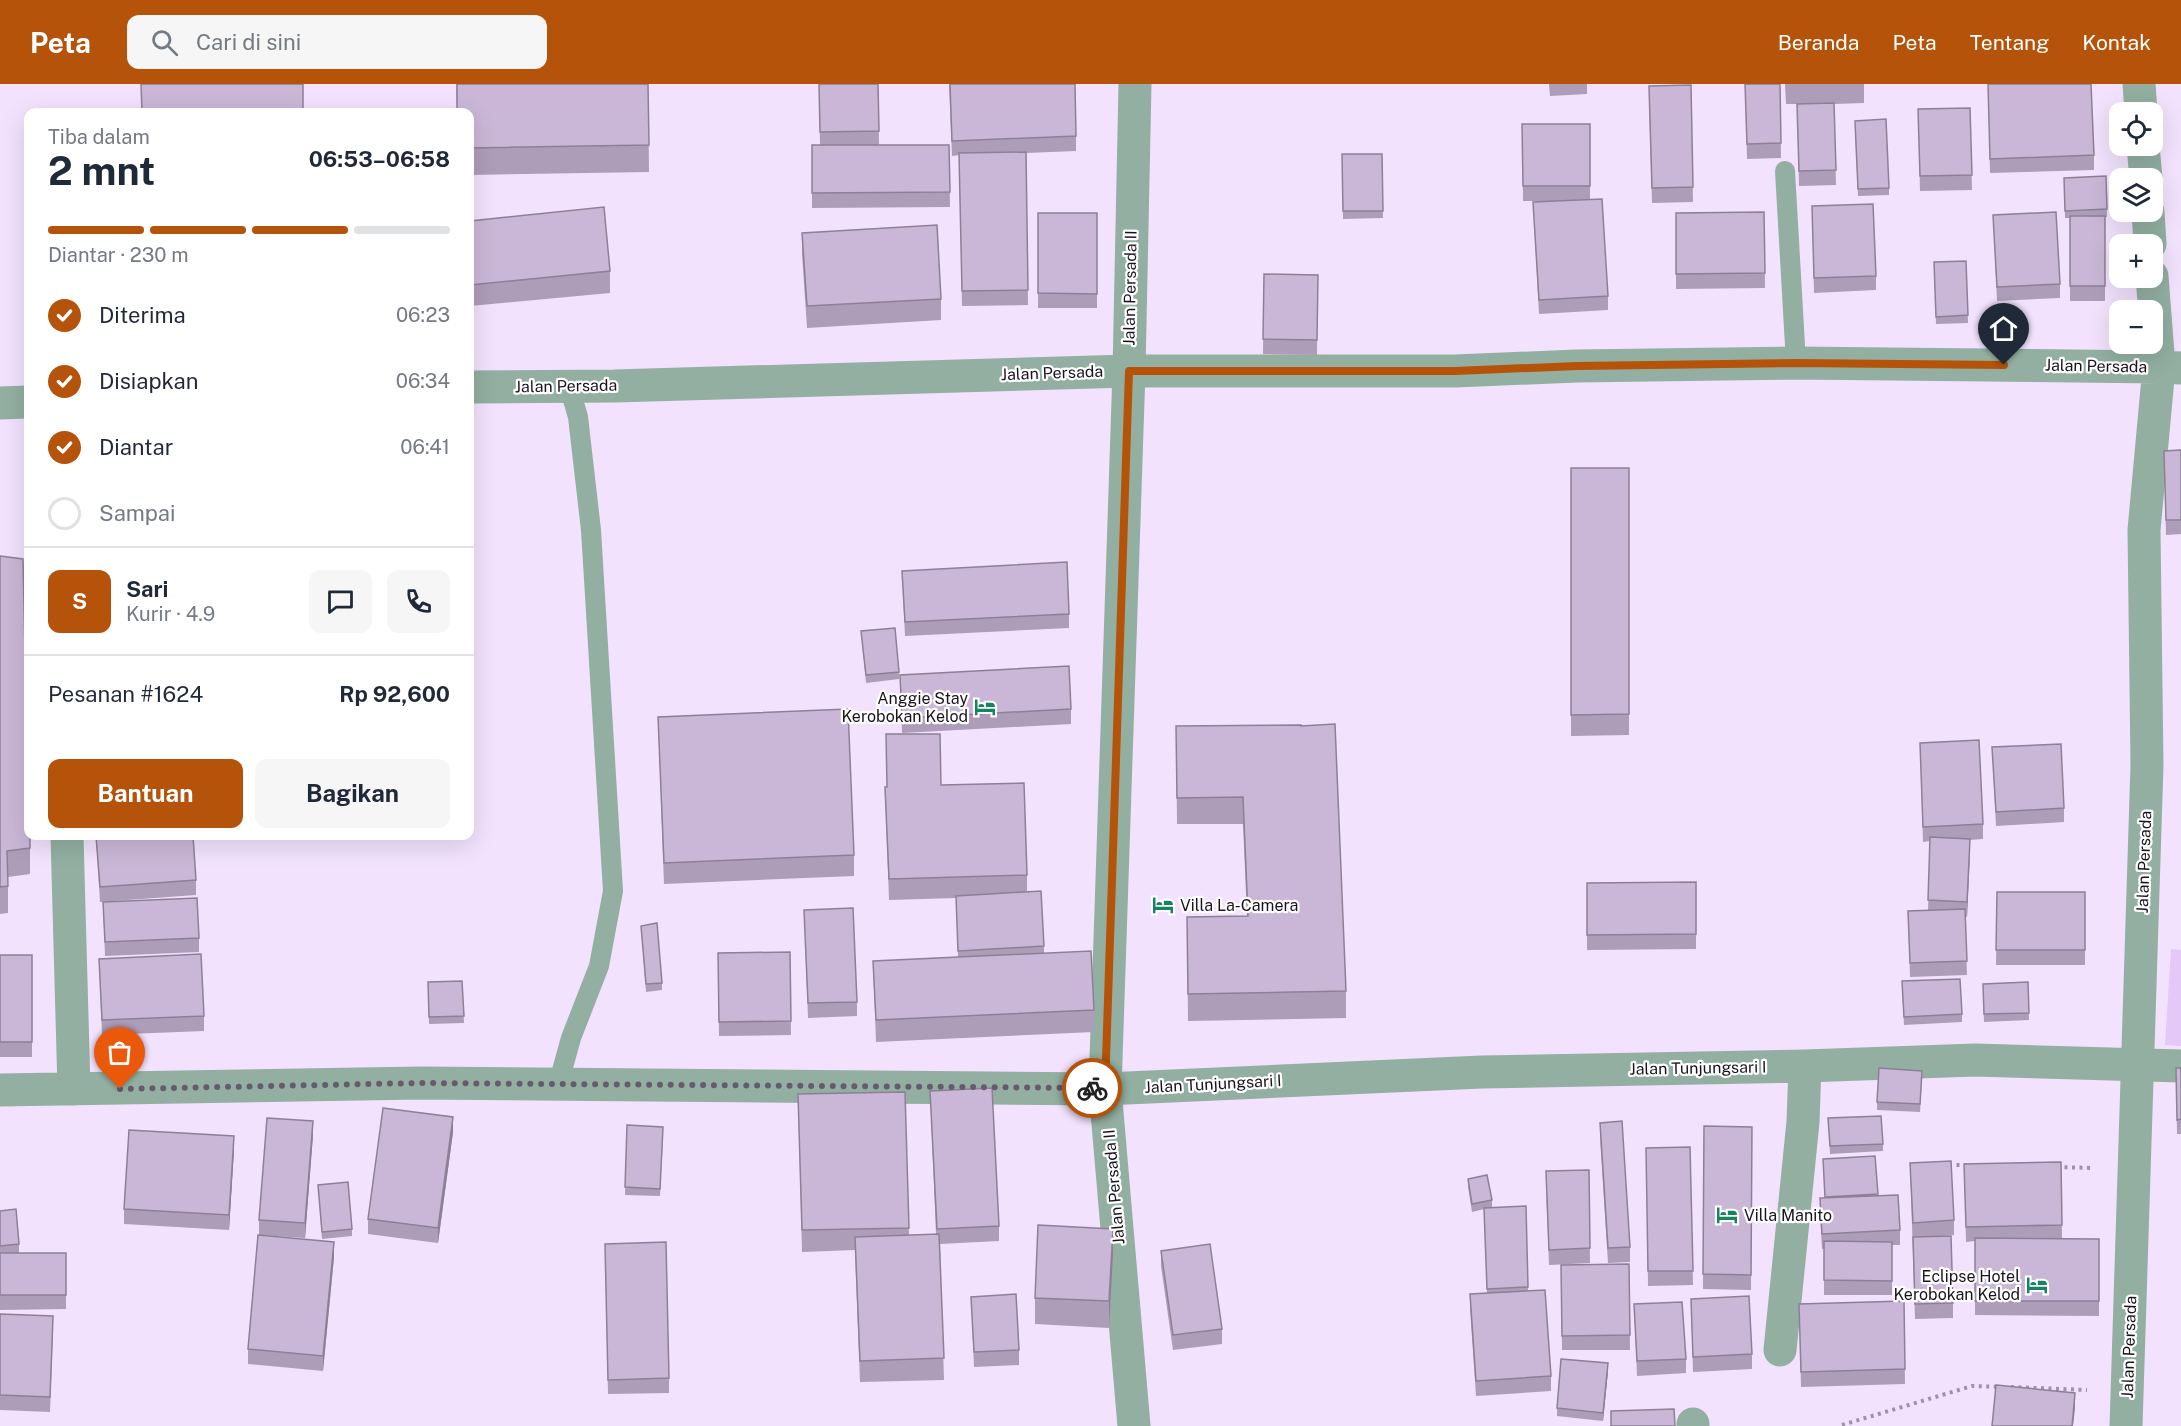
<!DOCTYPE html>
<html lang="id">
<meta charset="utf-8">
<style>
:root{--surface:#fff;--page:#f6f6f7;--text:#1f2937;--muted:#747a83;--line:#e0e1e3;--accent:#b45309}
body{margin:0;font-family:"Public Sans",sans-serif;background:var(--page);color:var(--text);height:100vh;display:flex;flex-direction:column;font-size:22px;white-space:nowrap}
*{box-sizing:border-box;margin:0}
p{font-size:20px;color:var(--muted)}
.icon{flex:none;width:33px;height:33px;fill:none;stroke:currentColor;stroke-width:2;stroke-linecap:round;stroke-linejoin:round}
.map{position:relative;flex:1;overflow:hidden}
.panel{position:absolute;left:24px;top:24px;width:450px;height:732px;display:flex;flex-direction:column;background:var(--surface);border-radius:12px;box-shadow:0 6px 24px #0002}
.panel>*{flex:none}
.controls{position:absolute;left:2109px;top:18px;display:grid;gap:12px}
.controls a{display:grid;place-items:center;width:54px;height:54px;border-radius:12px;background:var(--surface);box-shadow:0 6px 24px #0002;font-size:30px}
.pin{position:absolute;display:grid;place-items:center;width:51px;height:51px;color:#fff;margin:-62px -26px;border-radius:50% 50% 50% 0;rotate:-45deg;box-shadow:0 0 6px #0007}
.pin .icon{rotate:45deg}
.courier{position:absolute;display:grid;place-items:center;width:60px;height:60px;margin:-30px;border:4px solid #b45309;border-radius:50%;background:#fff;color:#222;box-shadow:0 2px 8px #0007}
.overview em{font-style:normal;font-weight:700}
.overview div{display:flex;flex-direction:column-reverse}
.overview{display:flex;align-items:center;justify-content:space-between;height:102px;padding:0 24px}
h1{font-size:39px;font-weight:700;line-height:45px}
.bar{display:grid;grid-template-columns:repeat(4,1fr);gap:9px 6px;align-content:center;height:72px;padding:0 24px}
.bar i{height:8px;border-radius:4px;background:var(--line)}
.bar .active{background:var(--accent)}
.bar p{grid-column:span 4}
.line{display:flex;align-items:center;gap:15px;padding:0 24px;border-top:2px solid var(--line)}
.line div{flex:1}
.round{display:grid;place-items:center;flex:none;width:63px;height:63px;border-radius:12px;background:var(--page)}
ol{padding:0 24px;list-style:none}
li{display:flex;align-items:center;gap:18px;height:66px}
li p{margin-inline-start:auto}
li .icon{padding:6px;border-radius:50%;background:var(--accent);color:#fff;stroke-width:4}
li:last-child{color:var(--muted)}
li i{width:33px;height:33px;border:3px solid var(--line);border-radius:50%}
.cta{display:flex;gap:12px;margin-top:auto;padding:12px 24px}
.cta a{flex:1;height:69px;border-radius:12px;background:var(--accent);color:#fff;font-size:24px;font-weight:700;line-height:69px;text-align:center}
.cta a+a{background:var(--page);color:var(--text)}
header{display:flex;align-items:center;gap:36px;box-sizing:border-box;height:84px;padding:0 30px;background:var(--accent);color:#fff}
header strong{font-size:28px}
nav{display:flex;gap:33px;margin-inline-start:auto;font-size:21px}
.search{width:420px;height:54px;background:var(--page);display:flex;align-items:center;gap:15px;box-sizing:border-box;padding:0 21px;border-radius:12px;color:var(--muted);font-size:22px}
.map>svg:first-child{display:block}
</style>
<header>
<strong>Peta</strong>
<div class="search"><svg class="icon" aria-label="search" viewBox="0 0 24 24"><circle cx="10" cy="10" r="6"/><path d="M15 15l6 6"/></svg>Cari di sini</div>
<nav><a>Beranda</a><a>Peta</a><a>Tentang</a><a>Kontak</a></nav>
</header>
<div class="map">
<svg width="2181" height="1342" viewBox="0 0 2181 1342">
<rect width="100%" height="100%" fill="#f2e2fd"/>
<path fill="#e4c8f7" d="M2171,865L2181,866V962L2165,961Z"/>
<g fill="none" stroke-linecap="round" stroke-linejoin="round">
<path stroke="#9e92a7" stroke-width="4" stroke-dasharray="3 4.5" stroke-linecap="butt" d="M1949,1081H1968
M2057,1083L2094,1084
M2011,1303L2087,1306
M1842,1341L1972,1302L2001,1303"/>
<path stroke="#92afa1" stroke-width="20" d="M1785,87L1796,279
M558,1001L571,954L599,882L613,807L591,446L578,333L569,302"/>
<path stroke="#92afa1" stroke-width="33" d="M2139,0L2141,28
M2143,62L2146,94
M2148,128L2150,160
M2152,192L2159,283L2181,284
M67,752L74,1005
M0,1006L421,999L1105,1005L1482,988L1805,982L1975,976L2181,982
M1780,1266L1803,1038L1805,982
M1134,1342L1105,1005L1129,287L1135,0
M1693,1342V1340"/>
<path stroke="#92afa1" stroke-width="33" d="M470,303L614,302L1129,287H1455L1577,282L1796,279L2159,283L2144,446L2147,681L2126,1342
M0,319L28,318"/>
</g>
<path fill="#ae9db9" d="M456,0H648L649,88L470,91V28H457Z
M819,0H878L879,61H949L950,123L812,124V61H820Z
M949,0L1076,52V67L1026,69L1028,221L962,222L959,71L952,72Z
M1549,0H1587V10L1550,12Z
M1745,0H1780L1781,74L1747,75Z
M1785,0H1864V19L1834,20L1836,101L1799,102L1797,20H1786Z
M1988,0L2094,71V86L1990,89Z
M1691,1L1693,118L1652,119L1649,17Z
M1970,24L1972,106L1920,107L1918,25Z
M1522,40H1590V116L1608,212V226L1539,230L1533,118L1553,117H1523Z
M1855,45L1889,104V111L1858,112Z
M1342,70H1382L1383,134L1343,135Z
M2106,92L2107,133H2105V217H2070V134H2065L2064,94Z
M1812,122L1876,192V206L1814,209Z
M1764,128L1765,204L1676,205V129Z
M1038,129H1097V224H1038Z
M1993,131L2060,200V214L1997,217Z
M470,137L610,187V209L470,222Z
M802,149L941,215V236L807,244L802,170Z
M1966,177L1968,239L1936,240L1934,178Z
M1264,190L1318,191L1317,271L1263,270Z
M2181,366V450L2166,451L2164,367Z
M1571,384H1629V651L1571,652Z
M0,472L30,764V790L8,793V829L0,830Z
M902,487L1069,530V544L905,552Z
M861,547L899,588V595L866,599Z
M900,591L1071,625V640L902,649Z
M658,633L854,771V792L664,800Z
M1301,641L1346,907V934L1188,937L1187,833L1247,832L1243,740H1177L1176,642Z
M1920,659L1983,740V755L1970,756L1967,833L1965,832L1967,891L1910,893L1908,827L1928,826L1930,757L1923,758Z
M1992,663L2064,724V738L1996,742Z
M941,701L1027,791V808L1044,862V869L1094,926V948L876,958L873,877L958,873L956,814L889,816L885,703Z
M96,752L196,796V811L100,818Z
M1696,798V865L1587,866V799Z
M1997,808H2085V881H1996Z
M103,818L199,854V868L105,872Z
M804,826L857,918V932L808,934Z
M641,842L662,899V906L646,908Z
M790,868L791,951L719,952L718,869Z
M0,871H32V973H0Z
M99,875L204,932V947L102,951Z
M462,897L464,939L429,940L428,898Z
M2028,898L2029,936L1984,938L1983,900Z
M1902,905L1962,930V938L1904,941Z
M2176,984H2181V1050H2177Z
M1922,994L1920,1028L1877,1026V1018Z
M930,1007L999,1142V1157L940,1160L944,1296L860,1298L855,1166L802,1168L798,1010L905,1008L909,1151L936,1150Z
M1828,1034L1883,1060V1067L1830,1070Z
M1600,1039L1630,1163V1178L1608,1179L1600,1054Z
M627,1041L663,1051L660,1112L625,1111Z
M1704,1042L1752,1043L1751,1206L1703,1205Z
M453,1048L438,1159L368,1150V1135Z
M313,1051L305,1154L259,1151V1136Z
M1690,1063L1693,1201L1648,1202L1646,1064Z
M234,1066L229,1146L124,1140V1125Z
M1823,1075L1878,1110V1112L1900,1146V1161H1892V1211H1824V1165H1822L1820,1129V1114H1825Z
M2061,1078L2062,1155H2099V1232L1975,1231V1157L1966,1158L1964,1080Z
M1910,1079L1954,1136V1151L1928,1153L1953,1219V1234L1915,1235Z
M1589,1086L1590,1179L1549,1181L1546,1101Z
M1468,1095L1492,1116V1124L1526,1122L1528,1207L1551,1292V1307L1476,1312L1470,1225V1210L1487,1209L1484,1125L1472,1128L1468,1103Z
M318,1101L352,1145V1152L322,1155Z
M0,1127L19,1160V1169H66V1225L0,1226Z
M605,1160L669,1294V1309L608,1310Z
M1161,1167L1222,1245V1260L1173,1266L1161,1182Z
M1113,1171L1109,1244L1035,1240V1214Z
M334,1173L323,1287L248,1280V1265Z
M1629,1180L1630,1266H1562L1561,1181Z
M971,1213L1019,1266V1281L974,1283Z
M1691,1215L1752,1270V1285L1693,1288Z
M1904,1217L1905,1300L1801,1303L1799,1220Z
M1634,1220L1686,1275V1289L1637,1292Z
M0,1230L53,1247L50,1328L0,1326Z
M1608,1287L1603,1337L1557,1332V1324Z"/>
<path fill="#8d8096" d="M1970,755V770L1967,833V818Z
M453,1033V1048L438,1159V1144Z
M313,1037V1051L305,1154V1139Z
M234,1052V1066L229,1146V1131Z
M1113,1145V1171L1109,1244V1217Z
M334,1158V1173L323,1287V1272Z
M1608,1279V1287L1603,1337V1329Z
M2075,1309V1324L2073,1342H2072Z"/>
<path fill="#cab7d7" stroke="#8d8096" stroke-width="1.5" d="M141,0H303V28H142Z
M457,0H648L649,61L470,64V28H457Z
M819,0H878L879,47L820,48Z
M950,0H1075L1076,52L952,57Z
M1745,0H1780L1781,59L1747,60Z
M1988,0H2091L2094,71L1990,75Z
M1691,1L1693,103L1652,104L1649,2Z
M1834,19L1836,86L1799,87L1797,20Z
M1970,24L1972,91L1920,92L1918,25Z
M1886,35L1889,104L1858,105L1855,37Z
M1522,40H1590V102H1523Z
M812,61H949L950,108L812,109Z
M1026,68L1028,206L962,207L959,69Z
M1342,70H1382L1383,127H1343Z
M2106,92L2107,125L2065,127L2064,94Z
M1602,115L1608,212L1539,216L1533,118Z
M1873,120L1876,192L1814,194L1812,122Z
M604,123L610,187L470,201V137Z
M1764,128L1765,189L1676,190V129Z
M2056,128L2060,200L1997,203L1993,131Z
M1038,129H1097V210L1038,209Z
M2070,132H2105V202H2070Z
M937,141L941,215L807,222L802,149Z
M1966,177L1968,231L1936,233L1934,178Z
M1264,190L1318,191L1317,256L1263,255Z
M2181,366V436H2166L2164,367Z
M1571,384H1629V630L1571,631Z
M0,472L23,475L28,705V752H30V764L7,767L8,802L0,803Z
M1067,478L1069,530L905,538L902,487Z
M895,544L899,588L866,591L861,547Z
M1069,582L1071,625L902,634L900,591Z
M848,625L854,771L664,779L658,633Z
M1335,640L1346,907L1188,910L1187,833L1248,832L1243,713L1177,714L1176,642L1301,641V642Z
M886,650H940L941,701L1024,699L1027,791L889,795L885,703H887Z
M1979,656L1983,740L1923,743L1920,659Z
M2061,660L2064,724L1996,728L1992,663Z
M96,752H193L196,796L100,803Z
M1930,753L1970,755L1967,818L1928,816Z
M1696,798V850L1587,851V799Z
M1041,807L1044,862L958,867L956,812Z
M1997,808H2085V866H1996Z
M197,814L199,854L105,858L103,818Z
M853,824L857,918L808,919L804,826Z
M1965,825L1967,877L1910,879L1908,827Z
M657,839L662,899L646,900L641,842Z
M1091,867L1094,926L876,936L873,877Z
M790,868L791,937L719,938L718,869Z
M201,870L204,932L102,936L99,875Z
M0,871H32V958H0Z
M1960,895L1962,930L1904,933L1902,897Z
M462,897L464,932L429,933L428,898Z
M2028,898L2029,929L1984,930L1983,900Z
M1879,984L1922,987L1920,1020L1877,1018Z
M2176,984H2181V1035L2177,1036Z
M992,1004L999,1142L937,1145L930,1007Z
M905,1008L909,1144L802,1146L798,1010Z
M383,1024L453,1033L438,1144L368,1135Z
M1881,1032L1883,1060L1830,1062L1828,1034Z
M267,1034L313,1037L305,1139L259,1136Z
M1622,1037L1630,1163L1608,1164L1600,1039Z
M627,1041L663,1043L660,1105L625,1103Z
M1704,1042L1752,1043L1751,1191L1703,1190Z
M129,1046L234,1052L229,1131L124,1125Z
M1690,1063L1693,1187H1648L1646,1064Z
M1875,1072L1878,1110L1825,1113L1823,1075Z
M1951,1077L1954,1136L1913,1139L1910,1079Z
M2061,1078L2062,1141L1966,1143L1964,1080Z
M1589,1086L1590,1164L1549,1166L1546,1087Z
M1487,1091L1492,1116L1472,1120L1468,1095Z
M348,1098L352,1145L322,1148L318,1101Z
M1898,1111L1900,1146L1822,1150L1820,1114Z
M1526,1122L1528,1203L1487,1205L1484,1124Z
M16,1125L19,1160L0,1162V1127Z
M1038,1141L1113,1145L1109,1217L1035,1214Z
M939,1150L944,1274L860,1277L855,1153Z
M258,1151L334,1158L323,1272L248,1265Z
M1951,1152L1953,1219L1915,1220L1913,1153Z
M1975,1154L2099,1155V1217H1975Z
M1824,1157L1892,1158V1197L1824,1196Z
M666,1158L669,1294L608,1296L605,1160Z
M1210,1160L1222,1245L1173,1251L1161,1167Z
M0,1169H66V1211H0Z
M1629,1180L1630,1251L1562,1252L1561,1181Z
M1545,1206L1551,1292L1476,1297L1470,1210Z
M1016,1210L1019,1266L974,1268L971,1213Z
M1749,1212L1752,1270L1693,1273L1691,1215Z
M1904,1217L1905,1285L1801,1288L1799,1220Z
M1682,1218L1686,1275L1637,1277L1634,1220Z
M0,1230L53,1232L50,1313L0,1311Z
M1561,1275L1608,1279L1603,1329L1557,1324Z
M1996,1301L2075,1309L2072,1342H1992Z
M1674,1325L1675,1342H1611V1327Z"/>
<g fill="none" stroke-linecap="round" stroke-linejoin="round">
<path stroke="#665b6c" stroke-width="6" stroke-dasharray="0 10.8" d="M120,1005L421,999L1092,1004"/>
<path stroke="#b45309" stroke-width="8" d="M1092,1004L1105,1005L1129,287H1455L1577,282L1796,279L2004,281"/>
</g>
<defs>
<symbol id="hotel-bare" viewBox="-9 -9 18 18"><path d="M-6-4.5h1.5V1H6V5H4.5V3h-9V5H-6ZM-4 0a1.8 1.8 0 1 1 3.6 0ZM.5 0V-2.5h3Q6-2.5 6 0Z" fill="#178461" stroke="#fff" stroke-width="2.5" paint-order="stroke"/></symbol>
</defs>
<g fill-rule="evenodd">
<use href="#hotel-bare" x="970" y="608" width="30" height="30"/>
<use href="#hotel-bare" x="1148" y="806" width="30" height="30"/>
<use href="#hotel-bare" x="1712" y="1116" width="30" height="30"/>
<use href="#hotel-bare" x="2022" y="1186" width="30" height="30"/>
</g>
<g text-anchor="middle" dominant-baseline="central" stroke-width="4.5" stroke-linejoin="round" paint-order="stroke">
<g font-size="16" fill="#1a131e" stroke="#fff">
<text transform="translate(1130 204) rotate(-89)">Jalan Persada II</text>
<text transform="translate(2096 282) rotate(1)">Jalan Persada</text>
<text transform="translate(1052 289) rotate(-2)">Jalan Persada</text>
<text transform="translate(566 302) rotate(-1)">Jalan Persada</text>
<text transform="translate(2144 778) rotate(-88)">Jalan Persada</text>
<text transform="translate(1698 984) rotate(-1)">Jalan Tunjungsari I</text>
<text transform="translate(1213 1000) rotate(-3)">Jalan Tunjungsari I</text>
<text transform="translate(1114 1103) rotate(-95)">Jalan Persada II</text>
<text transform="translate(2129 1263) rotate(-88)">Jalan Persada</text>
</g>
<g font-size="16" fill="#1a131e" stroke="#fff" text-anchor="end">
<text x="968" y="614">Anggie Stay<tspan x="968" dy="18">Kerobokan Kelod</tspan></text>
<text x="1180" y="821" text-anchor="start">Villa La-Camera</text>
<text x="1744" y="1131" text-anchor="start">Villa Manito</text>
<text x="2020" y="1192">Eclipse Hotel<tspan x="2020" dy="18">Kerobokan Kelod</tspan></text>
</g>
</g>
</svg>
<div class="controls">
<a><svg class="icon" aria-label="locate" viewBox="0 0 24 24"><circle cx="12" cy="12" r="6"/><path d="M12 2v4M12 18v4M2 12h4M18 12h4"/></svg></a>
<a><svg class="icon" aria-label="layers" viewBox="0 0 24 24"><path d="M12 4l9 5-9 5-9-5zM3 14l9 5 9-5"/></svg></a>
<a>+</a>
<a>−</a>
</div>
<div class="pin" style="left:120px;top:1005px;background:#ea580c"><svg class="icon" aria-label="bag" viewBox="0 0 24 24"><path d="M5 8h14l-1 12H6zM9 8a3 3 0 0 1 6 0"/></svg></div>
<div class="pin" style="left:2004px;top:281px;background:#1f2937"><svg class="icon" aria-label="home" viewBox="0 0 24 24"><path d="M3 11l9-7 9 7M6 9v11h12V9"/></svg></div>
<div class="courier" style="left:1092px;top:1004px"><svg class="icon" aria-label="bike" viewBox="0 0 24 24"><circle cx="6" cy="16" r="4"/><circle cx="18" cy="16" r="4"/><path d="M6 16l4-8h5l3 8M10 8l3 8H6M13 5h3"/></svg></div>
<section class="panel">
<div class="overview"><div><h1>2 mnt</h1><p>Tiba dalam</p></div><em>06:53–06:58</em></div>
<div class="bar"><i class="active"></i><i class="active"></i><i class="active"></i><i></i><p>Diantar · 230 m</p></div>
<ol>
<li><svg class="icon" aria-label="check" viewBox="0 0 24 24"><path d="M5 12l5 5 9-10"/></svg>Diterima<p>06:23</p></li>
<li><svg class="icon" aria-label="check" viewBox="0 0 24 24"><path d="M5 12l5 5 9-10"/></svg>Disiapkan<p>06:34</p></li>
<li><svg class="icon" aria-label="check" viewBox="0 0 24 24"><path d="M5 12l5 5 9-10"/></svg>Diantar<p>06:41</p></li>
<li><i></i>Sampai</li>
</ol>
<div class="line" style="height:108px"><b class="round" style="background:var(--accent);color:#fff">S</b><div><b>Sari</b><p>Kurir · 4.9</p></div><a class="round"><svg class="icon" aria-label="chat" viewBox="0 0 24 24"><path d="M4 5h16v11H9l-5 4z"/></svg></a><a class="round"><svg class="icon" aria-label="phone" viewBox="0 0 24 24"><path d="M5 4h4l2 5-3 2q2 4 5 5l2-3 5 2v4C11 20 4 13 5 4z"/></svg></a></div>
<div class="line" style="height:78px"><div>Pesanan #1624</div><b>Rp 92,600</b></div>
<div class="cta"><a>Bantuan</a><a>Bagikan</a></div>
</section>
</div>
